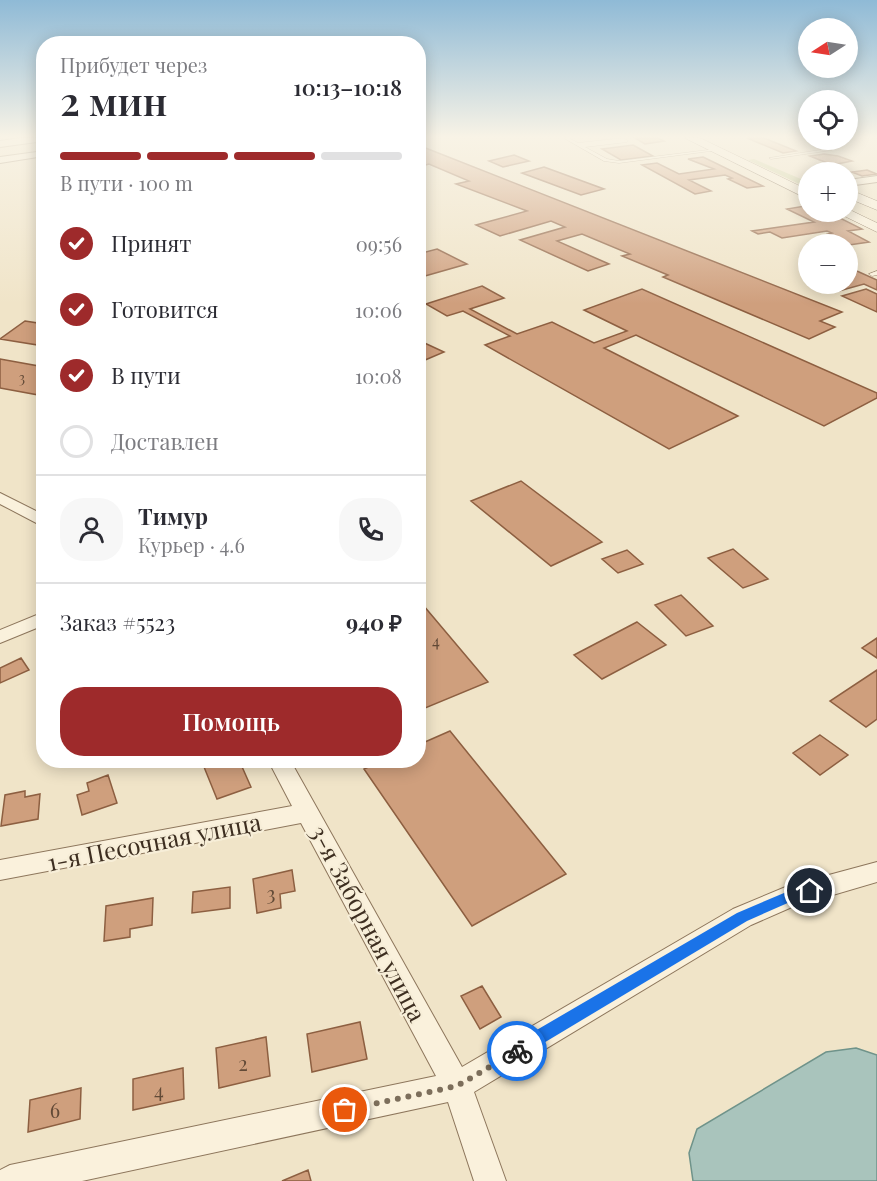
<!DOCTYPE html>
<html lang="ru">
<meta charset="utf-8">
<style>
:root{--surface:#fff;--page:#f7f7f7;--text:#2b2b33;--muted:#7c7c81;--line:#e1e1e2;--accent:#9e2a2b}
body{margin:0;font-family:"Playfair Display",serif;background:var(--page);color:var(--text);height:100vh;display:flex;flex-direction:column;font-size:22px;white-space:nowrap}
*{box-sizing:border-box;margin:0}
p{font-size:20px;color:var(--muted)}
.icon{flex:none;width:33px;height:33px;fill:none;stroke:currentColor;stroke-width:2;stroke-linecap:round;stroke-linejoin:round}
.map{position:relative;flex:1;overflow:hidden}
.sheet{position:absolute;left:36px;top:36px;width:390px;height:732px;display:flex;flex-direction:column;background:var(--surface);border-radius:24px;box-shadow:0 3px 15px #0003}
.sheet>*{flex:none}
.needle{width:39px;rotate:258deg}
.tools{position:absolute;left:798px;top:18px;display:grid;gap:12px}
.tools a{display:grid;place-items:center;width:60px;height:60px;border-radius:50%;background:var(--surface);box-shadow:0 3px 15px #0003;font-size:30px}
.pin{position:absolute;display:grid;place-items:center;width:51px;height:51px;color:#fff;margin:-26px;border:3px solid #fff;border-radius:50%;box-shadow:0 2px 6px #0007}
.courier{position:absolute;display:grid;place-items:center;width:60px;height:60px;margin:-30px;border:4px solid #1a73e8;border-radius:50%;background:#fff;color:#222;box-shadow:0 2px 8px #0007}
.headline em{font-style:normal;font-weight:600}
.headline div{display:flex;flex-direction:column-reverse}
.headline{display:flex;align-items:center;justify-content:space-between;height:102px;padding:0 24px}
h1{font-size:39px;font-weight:600;line-height:45px}
.bar{display:grid;grid-template-columns:repeat(4,1fr);gap:9px 6px;align-content:center;height:72px;padding:0 24px}
.bar i{height:8px;border-radius:4px;background:var(--line)}
.bar .on{background:var(--accent)}
.bar p{grid-column:span 4}
.line{display:flex;align-items:center;gap:15px;padding:0 24px;border-top:2px solid var(--line)}
.line div{flex:1}
.round{display:grid;place-items:center;flex:none;width:63px;height:63px;border-radius:24px;background:var(--page)}
ol{padding:0 24px;list-style:none}
li{display:flex;align-items:center;gap:18px;height:66px}
li p{margin-inline-start:auto}
li .icon{padding:6px;border-radius:50%;background:var(--accent);color:#fff;stroke-width:4}
li:last-child{color:var(--muted)}
li i{width:33px;height:33px;border:3px solid var(--line);border-radius:50%}
.action{display:flex;gap:12px;margin-top:auto;padding:12px 24px}
.action a{flex:1;height:69px;border-radius:24px;background:var(--accent);color:#fff;font-size:24px;font-weight:600;line-height:69px;text-align:center}
.map>svg:first-child{display:block}
</style>
<div class="map">
<svg width="877" height="1181" viewBox="0 0 877 1181">
<rect width="100%" height="100%" fill="#f0e4c8"/>
<path fill="#c9cf9b" d="M754,159L808,182V188L748,160Z"/>
<path fill="#a9c4bc" stroke="#6f938a" stroke-width="1.5" d="M856,1048L877,1055V1181H693L689,1153L697,1129L826,1052Z"/>
<path fill="#cf9f7d" stroke="#8d5f41" stroke-width="1.5" d="M635,138H658L664,141L645,144Z
M747,138H764L796,151L783,153Z
M418,145L842,312L820,321L835,327L809,339L663,277L668,275L622,256L630,254L582,234L557,241L609,264L588,271L520,240L565,227L551,221L500,236L476,225L527,211L456,184L469,181L429,164L418,167Z
M633,145L653,156L621,160L602,149Z
M824,154L838,156L852,161L832,165L810,156Z
M514,155L529,161L503,167L489,161Z
M703,157L763,186L747,188L728,179L732,178L725,175L689,180L711,191L695,194L642,165L657,163L679,174L714,169L688,159Z
M544,167L604,189L581,195L522,173Z
M867,170L877,174L862,176L852,172Z
M805,206L808,208V212H816L830,219L838,217L862,229L848,231L869,242L849,245L828,234L832,233L827,231L782,238L770,232L758,234L752,231L814,222L787,209Z
M437,249L467,264L418,278V254Z
M848,267L877,280V290L864,284L839,291L822,284H848Z
M482,286L504,298L470,309L517,334L552,322L594,343L627,331L584,310L642,289L877,393V398L824,426L636,335L604,348L738,416L669,449L485,345L510,336L463,311L447,316L426,304Z
M866,289L877,294V312L842,296Z
M25,321L44,324V346L0,339Z
M418,340L444,352L418,363Z
M0,359L44,367V396L0,388Z
M521,481L602,542L551,566L471,501Z
M733,549L768,579L743,588L708,558Z
M627,550L643,564L618,573L602,559Z
M681,595L713,626L686,636L655,605Z
M418,599L488,682L418,711Z
M637,622L666,645L602,679L574,655Z
M877,638V658L862,648Z
M21,658L29,670L0,683V668Z
M877,670V719L866,727L830,701Z
M450,731L566,874L472,926L364,769L384,760H418V745Z
M820,735L848,755L820,775L793,753Z
M221,760H239L251,787L217,799L204,767Z
M108,775L117,803L82,815L77,795L89,791L87,783Z
M25,791V797L40,794L38,819L1,826L5,795Z
M292,870L295,891L280,894L281,908L257,913L253,879Z
M230,887V908L192,913L193,892Z
M153,898L152,925L130,929V937L104,941L106,906Z
M482,986L501,1017L480,1029L461,996Z
M360,1022L367,1059L312,1072L307,1034Z
M266,1037L270,1076L219,1088L216,1048Z
M183,1068L184,1099L133,1110V1079Z
M81,1088L80,1119L28,1132L30,1100Z
M308,1170L311,1181H282Z"/>
<g fill="none" stroke-linecap="round" stroke-linejoin="round">
<defs>
<path id="service" d="M564,138H569L578,143L623,138L627,140V142L585,147L607,159L619,161L716,149L718,150L619,163L604,161Z
M824,145H826L832,150L771,159L769,158L826,149Z
M877,271V275L872,276L869,274Z"/>
<path id="minor" d="M44,151V156L0,163V157Z
M877,176V182L848,186V180Z
M0,493L44,515V527L0,504Z
M44,612V625L0,643V630Z
M268,760H290L462,1067L733,909L788,886L877,862V882L792,907L751,925L474,1092L506,1181H474L448,1102L82,1181H0V1170L10,1165L436,1076L301,823L0,880V860L292,806Z"/>
<path id="tertiary" d="M20,138H44V141L0,147V141Z"/>
<path id="secondary" d="M685,138H700L808,190V199Z
M848,189L877,201V210L848,198Z
M848,209L877,223V232L836,212H848Z"/>
</defs>
<use href="#service" stroke="#8d765c" stroke-width="1"/>
<use href="#minor" stroke="#8d765c" stroke-width="2"/>
<use href="#tertiary" stroke="#8d765c" stroke-width="2"/>
<use href="#secondary" stroke="#6f573f" stroke-width="1"/>
<use href="#service" fill="#faf1dc" fill-rule="evenodd"/>
<use href="#minor" fill="#faf1dc" fill-rule="evenodd"/>
<use href="#tertiary" fill="#faf1dc" fill-rule="evenodd"/>
<use href="#secondary" fill="#faf1dc" fill-rule="evenodd"/>
</g>
<linearGradient id="sky" x2="0" y2="1"><stop stop-color="#8fbad6"/><stop offset="0.45" stop-color="#f8f3e6"/><stop offset="1" stop-color="#f8f3e6" stop-opacity="0"/></linearGradient>
<rect width="877" height="304" fill="url(#sky)"/>
<path fill="#1a73e8" d="M810,885L815,887L817,891L815,895L790,902L747,921L522,1056L517,1058L511,1056L509,1051L511,1045L737,913L784,893Z"/>
<g fill="none" stroke-linecap="round" stroke-linejoin="round">
<path stroke="#7c6e5b" stroke-width="6" stroke-dasharray="0 10.8" d="M345,1110L457,1086L517,1051"/>
</g>
<g text-anchor="middle" dominant-baseline="central" stroke-width="4.5" stroke-linejoin="round" paint-order="stroke">
<g font-size="14" fill="#624a37">
<text x="22" y="377">3</text>
</g>
<g font-size="16" fill="#624a37">
<text x="436" y="640">4</text>
</g>
<g font-size="20" fill="#624a37">
<text x="271" y="892">3</text>
<text x="243" y="1062">2</text>
<text x="159" y="1089">4</text>
<text x="55" y="1109">6</text>
</g>
<g font-size="24" fill="#3d2e20" stroke="#f7eed8">
<text transform="translate(154 841) rotate(-11)">1-я Песочная улица</text>
<text transform="translate(369 923) rotate(62)">3-я Заборная улица</text>
</g>
</g>
</svg>
<div class="tools">
<a><svg class="needle" viewBox="-14 -14 28 28"><path d="M0-13l5 13h-10z" fill="#e53935"/><path d="M0 13l5-13h-10z" fill="#7c7c81"/></svg></a>
<a><svg class="icon" aria-label="locate" viewBox="0 0 24 24"><circle cx="12" cy="12" r="6"/><path d="M12 2v4M12 18v4M2 12h4M18 12h4"/></svg></a>
<a>+</a>
<a>−</a>
</div>
<div class="pin" style="left:345px;top:1110px;background:#ea580c"><svg class="icon" aria-label="bag" viewBox="0 0 24 24"><path d="M5 8h14l-1 12H6zM9 8a3 3 0 0 1 6 0"/></svg></div>
<div class="pin" style="left:810px;top:891px;background:#1f2937"><svg class="icon" aria-label="home" viewBox="0 0 24 24"><path d="M3 11l9-7 9 7M6 9v11h12V9"/></svg></div>
<div class="courier" style="left:517px;top:1051px"><svg class="icon" aria-label="bike" viewBox="0 0 24 24"><circle cx="6" cy="16" r="4"/><circle cx="18" cy="16" r="4"/><path d="M6 16l4-8h5l3 8M10 8l3 8H6M13 5h3"/></svg></div>
<section class="sheet">
<div class="headline"><div><h1>2 мин</h1><p>Прибудет через</p></div><em>10:13–10:18</em></div>
<div class="bar"><i class="on"></i><i class="on"></i><i class="on"></i><i></i><p>В пути · 100 m</p></div>
<ol>
<li><svg class="icon" aria-label="check" viewBox="0 0 24 24"><path d="M5 12l5 5 9-10"/></svg>Принят<p>09:56</p></li>
<li><svg class="icon" aria-label="check" viewBox="0 0 24 24"><path d="M5 12l5 5 9-10"/></svg>Готовится<p>10:06</p></li>
<li><svg class="icon" aria-label="check" viewBox="0 0 24 24"><path d="M5 12l5 5 9-10"/></svg>В пути<p>10:08</p></li>
<li><i></i>Доставлен</li>
</ol>
<div class="line" style="height:108px"><a class="round"><svg class="icon" aria-label="person" viewBox="0 0 24 24"><circle cx="12" cy="8" r="4"/><path d="M4 21q1-7 8-7t8 7"/></svg></a><div><b>Тимур</b><p>Курьер · 4.6</p></div><a class="round"><svg class="icon" aria-label="phone" viewBox="0 0 24 24"><path d="M5 4h4l2 5-3 2q2 4 5 5l2-3 5 2v4C11 20 4 13 5 4z"/></svg></a></div>
<div class="line" style="height:78px"><div>Заказ #5523</div><b>940 ₽</b></div>
<div class="action"><a>Помощь</a></div>
</section>
</div>
